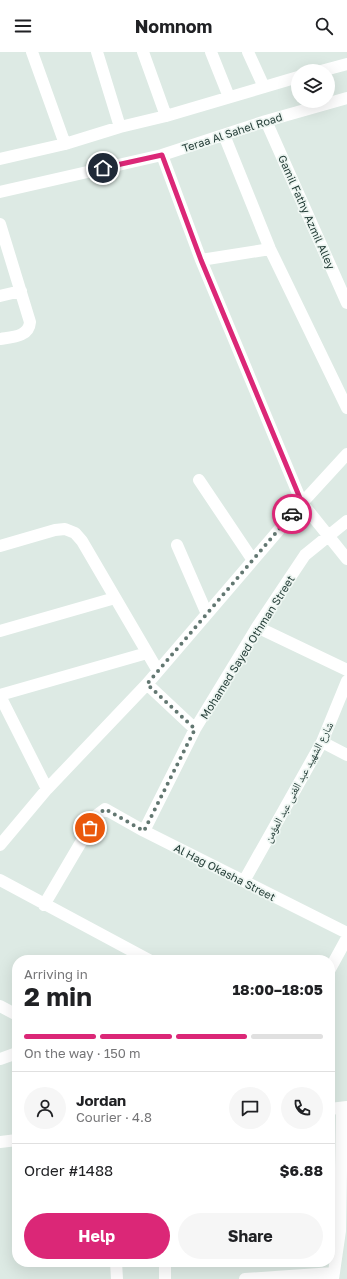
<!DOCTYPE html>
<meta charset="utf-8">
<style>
:root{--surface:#fff;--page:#f6f6f6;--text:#202124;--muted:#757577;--line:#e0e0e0;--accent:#db2777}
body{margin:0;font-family:"Golos Text","Noto Naskh Arabic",sans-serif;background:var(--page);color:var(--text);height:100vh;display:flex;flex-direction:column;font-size:15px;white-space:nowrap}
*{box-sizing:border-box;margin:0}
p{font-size:13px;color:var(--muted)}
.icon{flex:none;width:22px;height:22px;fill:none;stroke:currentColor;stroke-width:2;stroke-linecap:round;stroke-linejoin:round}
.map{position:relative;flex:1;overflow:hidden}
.drawer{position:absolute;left:12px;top:903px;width:323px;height:312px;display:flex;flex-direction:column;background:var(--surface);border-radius:16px;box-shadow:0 4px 16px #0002}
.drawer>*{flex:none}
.buttons{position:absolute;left:291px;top:12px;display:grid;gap:8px}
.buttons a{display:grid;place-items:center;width:44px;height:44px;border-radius:50%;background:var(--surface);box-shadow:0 4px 16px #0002;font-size:20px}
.pin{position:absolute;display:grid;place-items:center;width:34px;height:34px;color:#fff;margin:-17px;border:2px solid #fff;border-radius:50%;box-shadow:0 1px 4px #0007}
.courier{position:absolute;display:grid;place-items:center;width:40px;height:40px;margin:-20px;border:3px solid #db2777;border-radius:50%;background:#fff;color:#222;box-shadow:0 1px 5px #0007}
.head em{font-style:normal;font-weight:700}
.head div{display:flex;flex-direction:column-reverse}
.head{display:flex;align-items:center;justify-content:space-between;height:68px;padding:0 12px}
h1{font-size:26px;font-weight:700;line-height:30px}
.bar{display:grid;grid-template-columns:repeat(4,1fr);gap:6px 4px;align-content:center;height:48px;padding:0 12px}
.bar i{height:5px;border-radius:3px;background:var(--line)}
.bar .on{background:var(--accent)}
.bar p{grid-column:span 4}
.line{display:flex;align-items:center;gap:10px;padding:0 12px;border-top:1px solid var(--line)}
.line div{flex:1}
.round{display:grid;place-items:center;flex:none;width:42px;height:42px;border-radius:21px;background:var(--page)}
.primary-button{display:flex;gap:8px;margin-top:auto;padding:8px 12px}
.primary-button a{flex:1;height:46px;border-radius:24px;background:var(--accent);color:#fff;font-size:16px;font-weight:700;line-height:46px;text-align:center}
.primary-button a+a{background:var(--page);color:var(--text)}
header{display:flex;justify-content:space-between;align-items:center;height:52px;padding:0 12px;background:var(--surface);font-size:18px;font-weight:700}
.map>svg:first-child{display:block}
</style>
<header><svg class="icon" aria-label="menu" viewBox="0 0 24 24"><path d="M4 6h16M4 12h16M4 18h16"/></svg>Nomnom<svg class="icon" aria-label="search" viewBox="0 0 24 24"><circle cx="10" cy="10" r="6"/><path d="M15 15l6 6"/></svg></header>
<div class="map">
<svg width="347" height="1227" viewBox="0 0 347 1227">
<rect width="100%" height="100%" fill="#ddeae4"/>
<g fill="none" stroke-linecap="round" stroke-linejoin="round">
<path stroke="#fff" stroke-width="12" d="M32,0L65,92
M97,0L120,75
M143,0L166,64
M211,0L229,45
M248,0L264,35
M321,19L347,12
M266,69L347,251
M224,83L270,197L347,356
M162,103L201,208L302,451L347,507
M0,107L65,92L120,75L166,64L298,25
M0,140L162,103L266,69L347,46
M0,172L30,270C29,285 12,285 0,287
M201,208L270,197
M0,244L21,239
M199,428L252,507
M177,493L207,562
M0,494L55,478L65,477L75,481L82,489L158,619
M257,575L347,618
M0,579L115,546
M147,632L195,677
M0,643L147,601
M0,644L47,737
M322,690L347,703
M144,779L195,677L257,575L305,503L347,469
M0,793L47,737L147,632L302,451L347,402
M0,828L149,908
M244,829L322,690L347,629
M44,853L97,763L105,757L144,779L347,881
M330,917L347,886
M0,954L17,963
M0,1007L17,1001
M116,1210L117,1227
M165,1210V1227
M245,1227L334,1221
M333,1227L340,1179L342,1056"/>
<path stroke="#fff" stroke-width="12" d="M330,1057L347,1055
M0,1090L17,1088"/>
</g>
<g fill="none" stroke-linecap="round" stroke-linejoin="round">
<path stroke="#627771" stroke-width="4" stroke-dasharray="0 7.2" d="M90,776L97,763L105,757L144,779L195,677L147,632L292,462"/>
<path stroke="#db2777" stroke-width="5" d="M103,116L162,103L201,208L302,451L292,462"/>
</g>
<g text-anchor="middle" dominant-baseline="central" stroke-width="3.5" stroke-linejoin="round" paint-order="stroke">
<g font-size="11" fill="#1f3933" stroke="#eef6f2">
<text transform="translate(232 80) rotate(-18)">Teraa Al Sahel Road</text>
<text transform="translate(307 160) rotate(66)">Gamil Fathy Azmil Alley</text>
<text transform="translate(247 595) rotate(-58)">Mohamed Sayed Othman Street</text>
<text transform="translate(298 730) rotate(-62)">شارع الشهيد عبد الغنى عبد المؤمن</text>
<text transform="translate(225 820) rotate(27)">Al Hag Okasha Street</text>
</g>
</g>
</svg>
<div class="buttons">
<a><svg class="icon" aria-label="layers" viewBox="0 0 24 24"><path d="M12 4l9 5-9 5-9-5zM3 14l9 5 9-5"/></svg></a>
</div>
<div class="pin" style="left:90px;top:776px;background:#ea580c"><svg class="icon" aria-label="bag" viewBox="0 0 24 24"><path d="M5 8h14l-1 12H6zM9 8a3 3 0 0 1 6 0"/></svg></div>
<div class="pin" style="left:103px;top:116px;background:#1f2937"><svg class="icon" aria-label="home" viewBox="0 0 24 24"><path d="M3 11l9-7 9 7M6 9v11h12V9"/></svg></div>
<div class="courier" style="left:292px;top:462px"><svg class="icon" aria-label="car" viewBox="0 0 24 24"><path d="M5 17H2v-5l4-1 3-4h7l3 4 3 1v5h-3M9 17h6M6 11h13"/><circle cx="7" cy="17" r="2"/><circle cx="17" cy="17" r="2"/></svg></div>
<section class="drawer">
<div class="head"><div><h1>2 min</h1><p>Arriving in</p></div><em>18:00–18:05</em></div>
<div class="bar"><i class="on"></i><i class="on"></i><i class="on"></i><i></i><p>On the way · 150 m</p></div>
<div class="line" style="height:72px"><a class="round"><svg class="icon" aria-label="person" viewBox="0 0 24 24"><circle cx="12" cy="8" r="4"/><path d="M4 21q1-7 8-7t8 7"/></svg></a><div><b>Jordan</b><p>Courier · 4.8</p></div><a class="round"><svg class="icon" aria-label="chat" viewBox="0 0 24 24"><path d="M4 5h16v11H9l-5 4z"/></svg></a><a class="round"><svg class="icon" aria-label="phone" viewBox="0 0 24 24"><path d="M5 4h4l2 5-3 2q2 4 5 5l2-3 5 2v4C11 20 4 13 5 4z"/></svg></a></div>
<div class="line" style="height:52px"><div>Order #1488</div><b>$6.88</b></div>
<div class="primary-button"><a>Help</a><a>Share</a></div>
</section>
</div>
